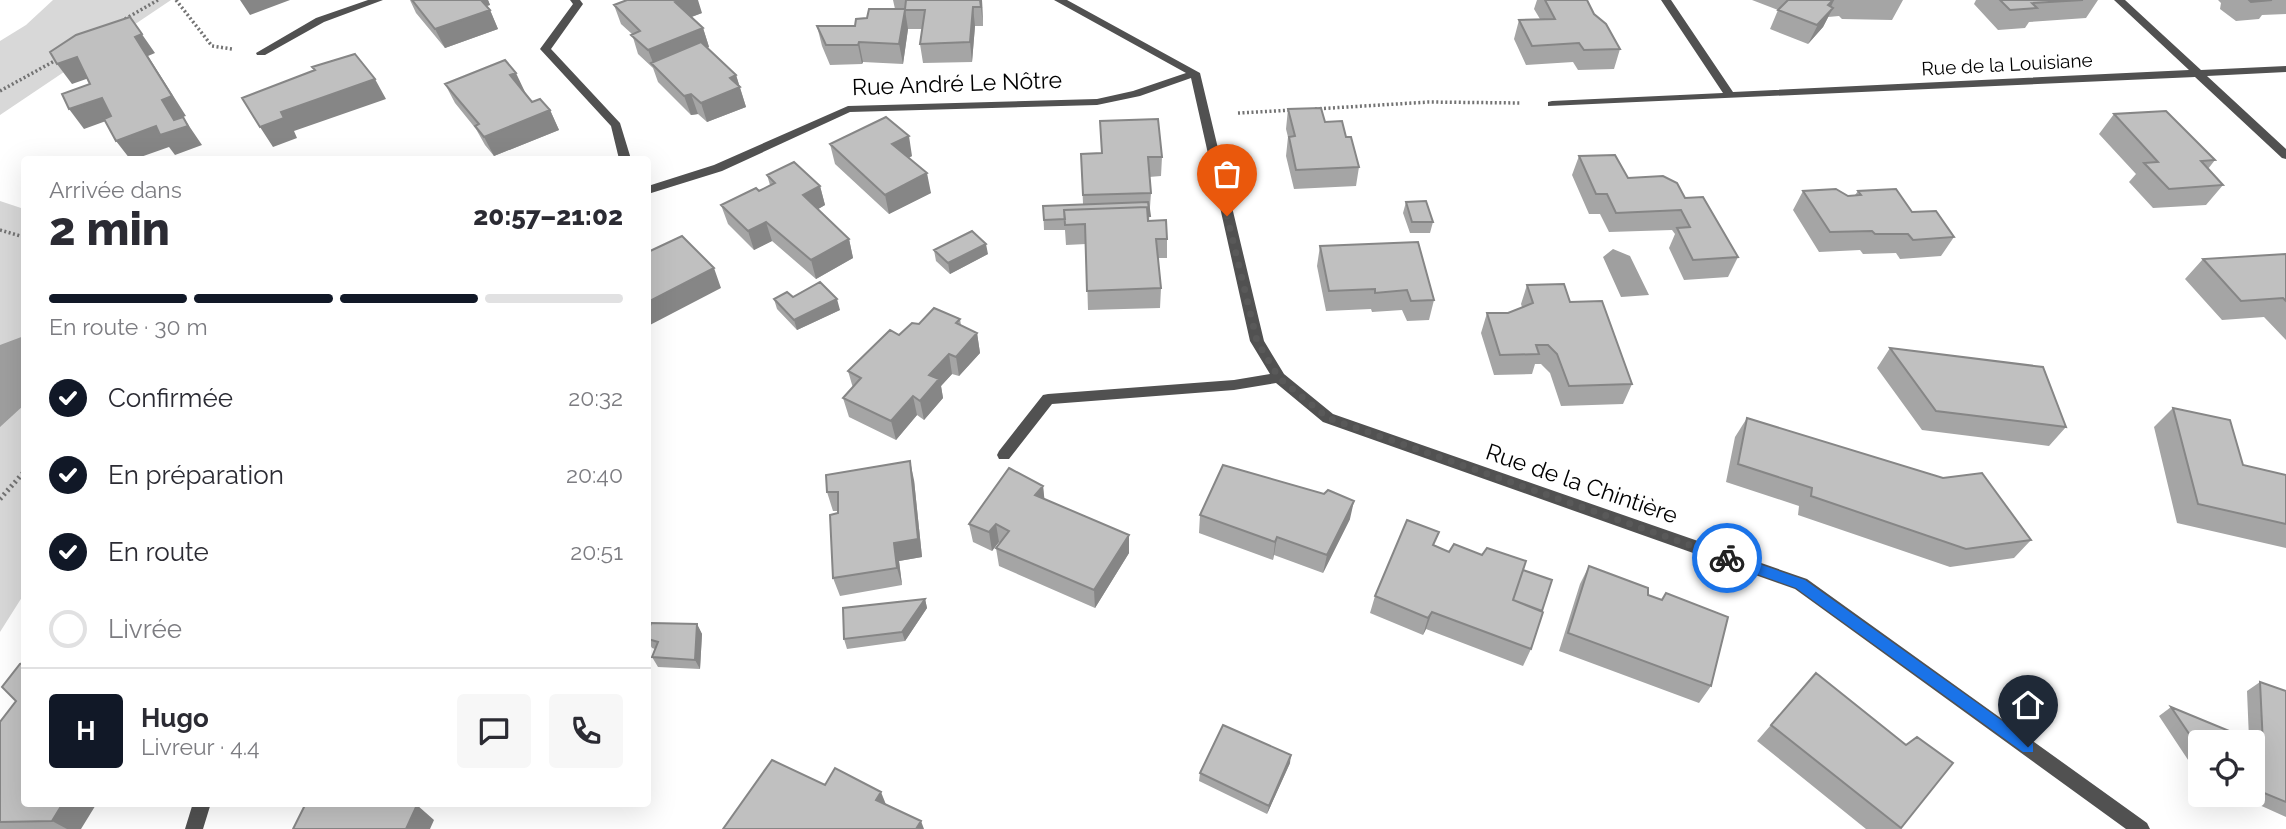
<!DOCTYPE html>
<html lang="fr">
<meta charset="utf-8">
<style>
:root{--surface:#fff;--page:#f7f7f7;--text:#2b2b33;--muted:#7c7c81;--line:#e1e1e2;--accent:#111827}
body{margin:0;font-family:Raleway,sans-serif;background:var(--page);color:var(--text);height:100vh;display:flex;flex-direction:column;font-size:26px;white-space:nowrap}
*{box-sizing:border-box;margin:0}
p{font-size:23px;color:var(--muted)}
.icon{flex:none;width:38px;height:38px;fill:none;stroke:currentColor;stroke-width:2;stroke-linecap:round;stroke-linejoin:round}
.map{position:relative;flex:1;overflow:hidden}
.side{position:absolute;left:21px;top:156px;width:630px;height:651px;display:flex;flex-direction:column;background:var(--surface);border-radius:7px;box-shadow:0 7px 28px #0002}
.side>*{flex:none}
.controls{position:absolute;left:2188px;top:730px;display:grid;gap:14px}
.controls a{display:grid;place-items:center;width:77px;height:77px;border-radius:7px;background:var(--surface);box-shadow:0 7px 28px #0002;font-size:35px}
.pin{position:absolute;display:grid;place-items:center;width:60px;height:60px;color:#fff;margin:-72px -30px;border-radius:50% 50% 50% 0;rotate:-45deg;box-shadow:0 0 7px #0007}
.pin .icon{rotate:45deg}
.courier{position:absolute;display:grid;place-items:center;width:70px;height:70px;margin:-35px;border:5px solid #1a73e8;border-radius:50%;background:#fff;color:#222;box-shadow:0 2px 9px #0007}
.headline em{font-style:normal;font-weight:800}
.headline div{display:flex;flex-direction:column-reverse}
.headline{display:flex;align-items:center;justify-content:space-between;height:119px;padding:0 28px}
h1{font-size:46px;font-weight:800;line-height:52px}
.bar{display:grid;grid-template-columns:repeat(4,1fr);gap:10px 7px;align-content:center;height:84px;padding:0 28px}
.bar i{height:9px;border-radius:5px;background:var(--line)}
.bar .current{background:var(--accent)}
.bar p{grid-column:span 4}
.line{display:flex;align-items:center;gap:18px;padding:0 28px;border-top:2px solid var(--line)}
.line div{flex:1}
.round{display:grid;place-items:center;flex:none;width:74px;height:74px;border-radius:7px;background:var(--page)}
ol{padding:0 28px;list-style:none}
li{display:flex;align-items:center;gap:21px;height:77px}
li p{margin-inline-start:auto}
li .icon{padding:7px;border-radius:50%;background:var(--accent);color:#fff;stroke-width:4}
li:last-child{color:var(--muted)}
li i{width:38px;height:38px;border:4px solid var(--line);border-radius:50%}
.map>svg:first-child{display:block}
</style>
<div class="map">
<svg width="2286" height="829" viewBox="0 0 2286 829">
<rect width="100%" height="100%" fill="#fff"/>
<path fill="#d8d8d8" d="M53,0H171L0,115V41L26,25Z
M0,201L24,209V594L0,632Z"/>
<path fill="#9f9f9f" d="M1613,249L1630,256L1649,295L1621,297L1603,257Z
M24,336V405L0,427V345Z"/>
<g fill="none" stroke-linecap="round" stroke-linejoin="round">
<path stroke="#737373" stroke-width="3.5" stroke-dasharray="2 2.5" stroke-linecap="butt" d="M176,0L212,46L232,49
M125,19L158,0
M0,91L58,59
M1315,109L1429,102L1520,103
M1238,113L1292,110
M0,230L24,237"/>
<path stroke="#737373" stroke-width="5" stroke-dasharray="2 3.5" stroke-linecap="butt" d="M0,499L24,472"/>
<path fill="#515151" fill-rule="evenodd" d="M368,0H383L324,22L265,55H257L256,53L316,18Z
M570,0H580L583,4L551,49L620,123L631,159H619L611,126L540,49L573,4Z
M1054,0H1067L1200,73L1264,341L1284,374L1333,414L1807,579L2147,823L2150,829H2126L1795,589L1323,422L1276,383L1234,390L1052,404L1009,459H999L997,455L999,451L1043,395L1048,394L1234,380L1270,374L1250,341L1191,78L1140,96L1097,105L850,112L722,171L648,194V186L714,165L848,106L1097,99L1133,91L1186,73Z
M1661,0H1671L1733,92L2189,70L2114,0H2125L2201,70L2286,66V72L2207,76L2286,149V159L2282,158L2195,77L1548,106V102L1552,101L1723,93Z
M193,803H211L203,829H185Z"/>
</g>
<path fill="#a5a5a5" d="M410,0H488L490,5L486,6L490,10L498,29L445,48L416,13Z
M893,0H982L983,26H975L972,62L923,63L920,44L922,29H908L903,64L863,62L862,64L830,65L822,46L817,26H855L867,18L895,9Z
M1537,0H1587L1594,14L1620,49L1614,69L1578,70L1573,62L1526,65L1514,39L1519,20L1540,19L1534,9Z
M1752,0H1903L1892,20L1842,19L1839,16L1828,17L1823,27L1808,44L1770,29L1778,10Z
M1976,0H2098L2086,18L2029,22L2025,28L1998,30L1974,4Z
M2218,0H2286V14L2262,15L2259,19L2236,21L2220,9L2221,3Z
M614,5L702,13L691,17L703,28L709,47L707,48L736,75L746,107L707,122L698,114L691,115L658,82L653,68L638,54L632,34L621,24Z
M445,84L525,92L532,102L550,110L559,130L494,156L485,145L476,129L455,103Z
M1288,109L1325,122L1346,137L1359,167L1356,186L1294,189L1286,156L1288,137L1286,129Z
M2114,114L2215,160L2208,169L2223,185L2206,205L2153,208L2129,182L2136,174L2099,134Z
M830,144L912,156L909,158L931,193L889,214L835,164Z
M1081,154L1162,157L1161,176L1149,177L1151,193L1149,221L1167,239V258H1158L1161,288L1160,308L1088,310L1086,244L1066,245L1065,230H1044L1043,206L1083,204Z
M1579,156L1628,178L1685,198L1738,257L1728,277L1684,280L1669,248L1675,234L1672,230L1609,232L1600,214H1589L1572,175Z
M767,175L820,186L825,205L818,209L849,239L853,258L816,279L772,241L754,250L728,224L721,205L759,191L770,185Z
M1803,191L1848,196L1855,195L1858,191L1912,212L1954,237L1941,256L1900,259L1896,253L1863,254L1860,250L1819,252L1793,210Z
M1406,202L1433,222L1430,233H1410L1403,213Z
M1320,246L1434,300L1429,320L1407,321L1402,310L1372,312L1371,309L1326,311L1317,266Z
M934,250L988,254L950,274L936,261Z
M2286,254V340L2264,317L2222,320L2185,279L2203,259Z
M1527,285L1570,302L1632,384L1623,404L1561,406L1550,373L1541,364H1535L1532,374L1494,375L1481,333L1487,313H1508L1522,307L1521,304Z
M774,299L840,310L797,330L777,309Z
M960,319L961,325L977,333L980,353L959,376L952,374L941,386L943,398L924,420L917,415L896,440L849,417L843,398L853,388L848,371L899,335L919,324Z
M1890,348L2066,427L2049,446L1922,430L1877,368Z
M2173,408L2243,465L2286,475V548L2177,523L2154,427Z
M1747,418L1943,478L2031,540L2014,558L1950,567L1798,515L1799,506L1726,482L1735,437Z
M914,480L922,557L899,561L902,585L840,596L833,578L838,511H833L827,492Z
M1043,486L1044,499L1129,535V553L1095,608L999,566L996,548L1000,543L999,542L992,551L973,542L969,524Z
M1200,515L1350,519L1323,573L1274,555L1273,560L1199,533Z
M1435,545L1449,552L1482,555L1531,649L1523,666L1426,629L1423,635L1370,613L1375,596Z
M1589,566L1711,686L1699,703L1559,651L1580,584Z
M925,599L927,608L905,641L847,649L844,639Z
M697,624L702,634L700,669L658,667L652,657L655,649L652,648L648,641V633Z
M20,664L81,829H0V722L16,701Z
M1816,673L1906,745L1953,763L1900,829H1866L1757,741Z
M2260,682L2286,691V817L2235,794H2252V742H2200V778L2159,716L2171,707L2249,739L2247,691Z
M1290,763L1267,814L1199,781L1200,773Z"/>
<path fill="#868686" d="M240,0H290L250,15Z
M476,0H488L490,5L480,8Z
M680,0H698L702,13L681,21L675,2Z
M980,0H982L983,26L981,7Z
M1833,0H1834L1828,13L1833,8L1823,27L1808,44L1828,5Z
M973,7L975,26L972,62L970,42Z
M490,10L498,29L445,48L435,29Z
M905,10L908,29L903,64L899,44Z
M130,17L155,53L148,56L186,116L176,119L183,117L202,145L175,155L169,147L135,159H130L116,141L162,100L135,37Z
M703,28L709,47L658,69L654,65L648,50Z
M859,42L863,62L862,64L858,45Z
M77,57L92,77L72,84L57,64Z
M516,73L525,92L519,94L510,75Z
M736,75L746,107L707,122L701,103L730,78Z
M375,79L386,99L294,131L297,138L273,147L260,127L281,112Z
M93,85L117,117L84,129L69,109Z
M691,94L698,114L691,115L684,96Z
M550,110L559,130L494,156L484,137Z
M909,136L912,156L896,163L892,144Z
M927,173L931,193L889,214L885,195Z
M820,186L825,205L808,215L803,195Z
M766,222L772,241L754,250L748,231Z
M849,239L853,258L816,279L811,260Z
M986,244L988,254L950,274L948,263Z
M714,268L721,288L648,326V302Z
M837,299L840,310L797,330L794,320Z
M977,333L980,353L959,376L956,357Z
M949,354L952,374L941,386L943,398L924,420L920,401L929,375Z
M913,396L917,415L896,440L891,421Z
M910,461L914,480L922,557L899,561L902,585L897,568L894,543Z
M1043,486L1045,504L1035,495Z
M1354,501L1350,519L1323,573L1327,555Z
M996,524L999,542L992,551L989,532Z
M1129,535V553L1095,608L1094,590Z
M1277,537L1274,555L1273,560L1275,542Z
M925,599L927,608L905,641L902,632Z
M1432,612L1426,629L1423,635L1428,618Z
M697,624L702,634L700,669L695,660Z
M1291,755L1290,763L1267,814L1269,806Z
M881,792L887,807L876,800Z
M63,803H97L81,829H67L52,821Z
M417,805L434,820L430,829H406Z
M921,821L924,829H916Z"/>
<path fill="#c0c0c0" stroke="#868686" stroke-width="2" d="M412,0H481L490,10L435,29Z
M627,0H680L675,2L703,28L648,50L631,35L640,31L614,5Z
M906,0H980L981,7H973L970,42L920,44L925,10H905L899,44L859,42L858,45H826L817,26H855L856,19L867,18L869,9H905Z
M1545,0H1587L1594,14L1606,24L1620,49L1584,50L1579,43L1532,46L1519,20L1555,19Z
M1788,0H1833L1828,5L1833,8L1817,25L1778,10Z
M2000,0H2083L2032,3L2037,8L2010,10Z
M2249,0H2272L2251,2Z
M130,17L142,34L135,37L172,96L162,100L174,120L183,117L188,126L160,135L156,126L116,141L104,119L111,116L102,98L69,109L62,94L90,84L77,57L57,64L50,52L76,35Z
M701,42L736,75L730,78L740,87L701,103L691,94L684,96L651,63Z
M355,54L375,79L281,112L284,118L260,127L242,98L315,70L312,67Z
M505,60L516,73L510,75L532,102L540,99L550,110L484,137L475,126L479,124L445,84Z
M1321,108L1325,122L1342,121L1346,137H1351L1359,167L1296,170L1289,137L1295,136L1288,109Z
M2166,111L2215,160L2201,161L2223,185L2169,189L2144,163L2158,162L2114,114Z
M886,117L909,136L892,144L927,173L885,195L830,144Z
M1158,119L1162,157H1148L1151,193L1083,195L1081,154L1102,153L1100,121Z
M1615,155L1628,178L1663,176L1677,183L1685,198L1703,197L1738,257L1693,260L1677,228L1690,227L1681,210L1616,213L1607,194H1596L1579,156Z
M794,162L820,186L803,195L849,239L811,260L766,222L748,231L721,205L756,188L759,191L775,183L767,175Z
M1836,189L1848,196L1861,195L1858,191L1896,189L1912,212L1936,211L1954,237L1913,240L1908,234H1875L1872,231L1830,232L1803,191Z
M1426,201L1433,222H1412L1406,202Z
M1148,202L1150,216H1148L1147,207L1064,210L1065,219L1044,220L1043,206Z
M1147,207L1148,221L1166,220L1167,239H1156L1161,288L1087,291L1085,224L1065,225L1064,210Z
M972,231L986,244L948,263L934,250Z
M682,236L714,268L648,302V252Z
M1418,242L1434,300L1411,301L1407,290L1375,293V289L1329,291L1320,246Z
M2286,254V301L2283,298L2241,301L2203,259Z
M820,282L837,299L794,320L774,299L787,292L793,297Z
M1564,284L1570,302L1602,301L1632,384L1569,386L1557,354L1548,345H1536L1539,354L1500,355L1487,313H1508L1533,303L1527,285Z
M934,308L960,319L956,323L977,333L956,357L949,354L929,375L939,379L920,401L913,396L891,421L843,398L861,378L848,371L890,330L899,335L912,323L919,324Z
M1890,348L2043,367L2066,427L1936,411Z
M2173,408L2230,420L2243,465L2286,475V524L2198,504Z
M1747,418L1943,478L1982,473L2031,540L1966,549L1811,496L1812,488L1738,464Z
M910,461L918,539L894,543L897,568L833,578L830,515L838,513V492H827L826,475Z
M1223,465L1324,494L1328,490L1354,501L1327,555L1277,537L1275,542L1200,515Z
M1009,468L1043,486L1035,495L1129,535L1094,590L996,548L1009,531L996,524L989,532L969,524Z
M1407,520L1439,532L1433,545L1449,552L1454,544L1482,555L1487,548L1526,561L1513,600L1543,612L1531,649L1432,612L1428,618L1375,596Z
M1589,566L1648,588V595L1662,600L1666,593L1728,617L1711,686L1568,633Z
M1523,570L1552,580L1542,611L1513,600Z
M925,599L902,632L844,639L843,608Z
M651,623L697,624L695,660L652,657L658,642L648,639V633Z
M24,663V803H63L52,821L0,822V722L16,701L2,687L20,664Z
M1816,673L1906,745L1917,737L1953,763L1901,828L1771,725Z
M2260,682L2286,691V802L2252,788V742H2200V750L2171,707L2263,745Z
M1223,725L1291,755L1269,806L1200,773Z
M772,760L825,785L835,768L881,792L876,800L921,821L916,829H723Z
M306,803H373L417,805L406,829H293Z"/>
<path fill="#1a73e8" d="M1727,553L1805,580L2033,743V752H2023L1796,588L1723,562V555Z"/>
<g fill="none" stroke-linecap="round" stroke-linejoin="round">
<path stroke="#595959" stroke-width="7" stroke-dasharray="0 12.6" d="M1227,216L1257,341L1279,378L1328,418L1727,558"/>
</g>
<g text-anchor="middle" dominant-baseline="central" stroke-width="5" stroke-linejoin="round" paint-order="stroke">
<g font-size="19" fill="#000" stroke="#fff">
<text transform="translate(2007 64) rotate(-3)">Rue de la Louisiane</text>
</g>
<g font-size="23" fill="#000" stroke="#fff">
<text transform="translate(957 83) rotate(-2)">Rue André Le Nôtre</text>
<text transform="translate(1582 483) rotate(19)">Rue de la Chintière</text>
</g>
</g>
</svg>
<div class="controls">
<a><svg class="icon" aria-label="locate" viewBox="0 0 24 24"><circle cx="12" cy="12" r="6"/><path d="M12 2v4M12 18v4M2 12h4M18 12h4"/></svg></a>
</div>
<div class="pin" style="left:1227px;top:216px;background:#ea580c"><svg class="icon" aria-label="bag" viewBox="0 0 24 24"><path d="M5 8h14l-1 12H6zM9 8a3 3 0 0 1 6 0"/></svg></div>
<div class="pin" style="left:2028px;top:747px;background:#1f2937"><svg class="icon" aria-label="home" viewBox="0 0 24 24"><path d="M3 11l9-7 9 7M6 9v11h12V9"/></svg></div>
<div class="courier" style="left:1727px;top:558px"><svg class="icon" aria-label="bike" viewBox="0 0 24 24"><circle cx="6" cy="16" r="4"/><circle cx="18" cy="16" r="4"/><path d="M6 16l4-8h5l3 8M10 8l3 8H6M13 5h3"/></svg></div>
<section class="side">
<div class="headline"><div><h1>2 min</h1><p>Arrivée dans</p></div><em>20:57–21:02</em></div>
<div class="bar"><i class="current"></i><i class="current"></i><i class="current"></i><i></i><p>En route · 30 m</p></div>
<ol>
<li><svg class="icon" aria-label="check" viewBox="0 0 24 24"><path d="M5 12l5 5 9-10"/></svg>Confirmée<p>20:32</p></li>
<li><svg class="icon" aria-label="check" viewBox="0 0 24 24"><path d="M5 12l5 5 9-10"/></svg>En préparation<p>20:40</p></li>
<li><svg class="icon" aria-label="check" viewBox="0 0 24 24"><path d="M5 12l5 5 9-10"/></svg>En route<p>20:51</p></li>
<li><i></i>Livrée</li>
</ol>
<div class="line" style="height:126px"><b class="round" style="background:var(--accent);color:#fff">H</b><div><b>Hugo</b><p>Livreur · 4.4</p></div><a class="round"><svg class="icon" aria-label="chat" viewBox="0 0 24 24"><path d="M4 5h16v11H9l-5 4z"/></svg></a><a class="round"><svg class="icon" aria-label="phone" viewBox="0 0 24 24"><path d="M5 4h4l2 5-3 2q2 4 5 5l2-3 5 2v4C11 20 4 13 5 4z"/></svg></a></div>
</section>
</div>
